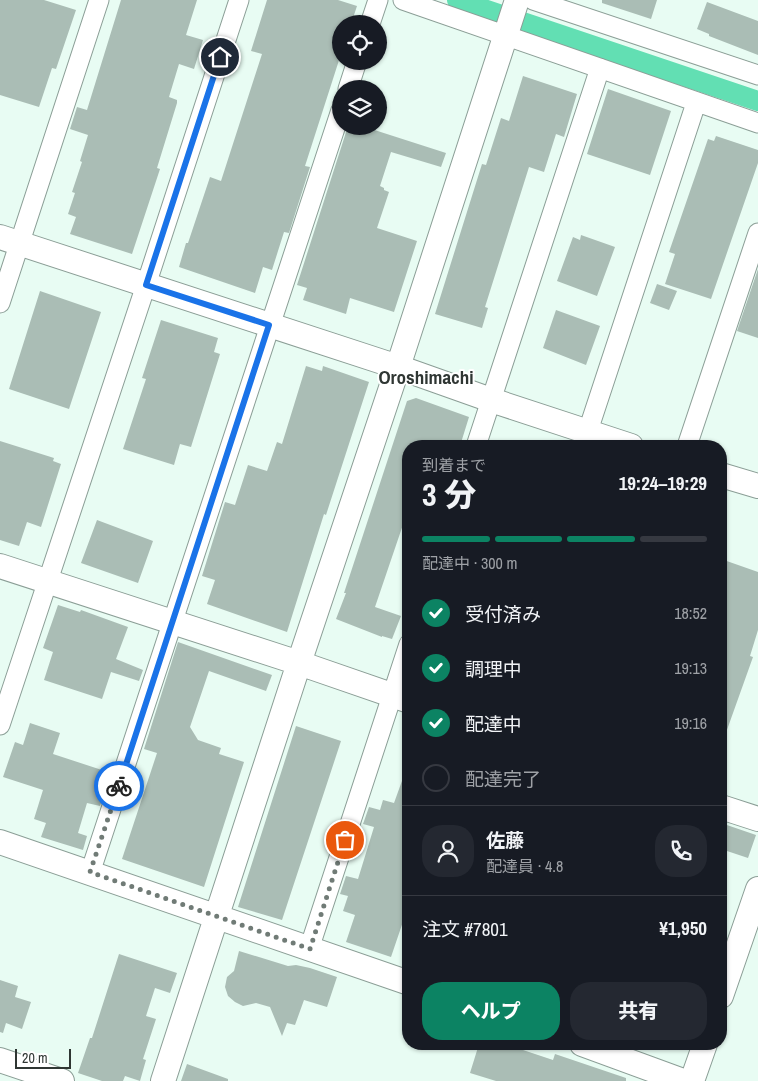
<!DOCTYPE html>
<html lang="ja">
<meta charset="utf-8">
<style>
:root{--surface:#171b24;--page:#242831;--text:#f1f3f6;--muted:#9ea1a6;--line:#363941;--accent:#0c8363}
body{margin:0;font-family:"Archivo Narrow","Noto Sans JP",sans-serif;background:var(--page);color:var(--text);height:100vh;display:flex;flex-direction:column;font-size:19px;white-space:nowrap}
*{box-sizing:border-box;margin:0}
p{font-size:16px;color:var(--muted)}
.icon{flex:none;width:28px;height:28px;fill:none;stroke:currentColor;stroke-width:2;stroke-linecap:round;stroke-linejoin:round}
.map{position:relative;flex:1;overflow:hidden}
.side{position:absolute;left:402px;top:440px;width:325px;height:610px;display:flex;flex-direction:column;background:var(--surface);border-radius:20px;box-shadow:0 1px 4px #0004}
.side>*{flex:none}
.fabs{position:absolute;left:332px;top:15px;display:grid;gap:10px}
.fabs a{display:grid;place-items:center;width:55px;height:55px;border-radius:50%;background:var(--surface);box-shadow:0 1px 4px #0004;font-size:25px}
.scale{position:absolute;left:15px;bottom:12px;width:56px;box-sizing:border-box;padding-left:5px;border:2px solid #2f3633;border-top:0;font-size:14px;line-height:18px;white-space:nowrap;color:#2f3633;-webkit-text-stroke:4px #fff;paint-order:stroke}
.pin{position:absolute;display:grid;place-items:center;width:42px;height:42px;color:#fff;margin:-21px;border:2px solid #fff;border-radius:50%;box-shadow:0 1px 5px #0007}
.courier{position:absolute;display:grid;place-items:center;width:50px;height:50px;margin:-25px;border:4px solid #1a73e8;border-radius:50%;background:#fff;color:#222;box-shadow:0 1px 6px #0007}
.summary em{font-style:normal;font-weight:800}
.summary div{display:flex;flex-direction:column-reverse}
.summary{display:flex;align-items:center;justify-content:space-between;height:85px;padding:0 20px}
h1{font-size:32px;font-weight:800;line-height:38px}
.bar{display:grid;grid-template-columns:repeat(4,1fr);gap:8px 5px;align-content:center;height:60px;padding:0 20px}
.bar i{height:6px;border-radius:4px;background:var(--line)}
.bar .active{background:var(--accent)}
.bar p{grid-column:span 4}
.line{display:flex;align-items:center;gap:12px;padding:0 20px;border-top:1px solid var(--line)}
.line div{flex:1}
.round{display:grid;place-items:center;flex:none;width:52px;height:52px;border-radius:20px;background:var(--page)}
ol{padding:0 20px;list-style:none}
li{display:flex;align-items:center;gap:15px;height:55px}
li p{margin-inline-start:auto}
li .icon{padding:5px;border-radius:50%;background:var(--accent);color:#fff;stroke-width:4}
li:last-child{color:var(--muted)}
li i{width:28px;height:28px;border:2px solid var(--line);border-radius:50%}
.primary-button{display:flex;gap:10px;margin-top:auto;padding:10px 20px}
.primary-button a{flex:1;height:58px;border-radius:20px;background:var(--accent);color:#fff;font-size:20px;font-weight:800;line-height:58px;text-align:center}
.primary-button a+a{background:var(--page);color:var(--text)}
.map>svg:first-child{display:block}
</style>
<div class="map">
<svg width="758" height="1081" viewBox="0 0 758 1081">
<rect width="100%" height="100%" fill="#e8fcf3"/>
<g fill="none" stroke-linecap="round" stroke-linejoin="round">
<path stroke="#62dfb3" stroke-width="20" d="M457,0L758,101"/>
</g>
<path fill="#aabdb5" d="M0,0H44L76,10L56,69L52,68L39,107L0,95Z
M121,0H197L186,35L203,40L194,69L179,64L169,97L177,100V103L157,168L160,169L132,254L70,234L76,217L68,214L75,193L72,192L82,162L80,161L88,135L70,129L77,107L87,110Z
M267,0H338L357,6L351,24H341V54L305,166L310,167L289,233L284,232L272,270L263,267L255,293L179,267L186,243H188L210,177L221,181L262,54L251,51Z
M602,0H657L651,19L602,3Z
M707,2L758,21V55L709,36V34L697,29Z
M523,76L577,94L564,137L556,134L544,172L529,167L485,307L488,308L482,328L435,314L482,164L486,165L501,118L509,121Z
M608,89L671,111L650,175L587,154Z
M348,126H362L446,153L441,167L391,152L380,186L384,188V190L389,192L377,228L417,241L394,312L350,298L346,314L303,300L307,288L297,285Z
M716,136L758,150V163L711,299L665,284L675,254L669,252L708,139L714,141Z
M581,235L615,247L597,296L557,281L573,237L580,240Z
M758,269V338L737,331Z
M657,284L677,291L669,310L650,303Z
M40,291L101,312L69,409L9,389Z
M556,310L600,326L586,365L543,348Z
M161,320L218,338L214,352L220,354L191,447L180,444L174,465L123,449L146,379L142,378Z
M306,366L322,371L323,366L369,382L326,515L324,514L287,632L207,604L215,580L202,576L225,502L235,505L248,465L267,471L277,442L282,444Z
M416,398L469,417L460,446H409V507L375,607L401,616L392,639L382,636V637L336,619L346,593H344L407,401Z
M0,441L54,458L53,461L61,464L41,527L27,522L19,546L0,540Z
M97,520L153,541L138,583L81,563Z
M721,559L758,572V630L750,656L753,657L723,741L721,740Z
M58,605L80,612L81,610L128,627L116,659L143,670L139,681L111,672L102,699L44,680L53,652L43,648Z
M178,642L272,675L266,691L209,671L190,727L198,740L221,748L219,754L244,762L204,887L122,859L157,753L144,749Z
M30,723L60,733L53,754L111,773L100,806L87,803L78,833L87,836L83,850L41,837L46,823L34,819L43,790L3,777L15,742L23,745Z
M296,726L341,741L282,920L238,907Z
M407,767H409V904L391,957L346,942L355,915L343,911L348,896L340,894L346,876L358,879L374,827L363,824L369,807L380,810L383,800L394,803Z
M721,823L756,835L748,858L721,849Z
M239,951L288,966L296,965L310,968L337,977L327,1007L304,1000L295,1025L287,1023L282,1036L270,1007L256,1003L243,1006L235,1002L228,996L225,987L227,977L234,971Z
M119,954L177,973L170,993L155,988L146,1016L156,1019L143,1059L146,1060L140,1081L125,1076L123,1081H102L78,1073L90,1038H92Z
M0,980L18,986L15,997L31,1002L22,1029L6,1023L3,1033L0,1032Z
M479,1044H512L520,1047V1049L553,1060L555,1054L626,1078V1081H496L470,1073Z
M187,1064L228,1079V1081H181Z"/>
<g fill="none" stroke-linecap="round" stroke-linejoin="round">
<defs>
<path id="minor" d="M403,0L758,123
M533,0L758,75
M370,24L378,0
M348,89L357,61
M0,303L99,0
M476,446L600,68
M583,446L696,103
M687,446L758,233
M0,725L146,285L239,0
M90,873L341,110
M309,949L409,644"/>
<path id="tertiary" d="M0,237L398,367L491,400L631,446
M721,475L758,486
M0,566L299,663L409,701
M721,807L758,819
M0,842L409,983
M721,996L758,889
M582,1044L683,1081
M0,1060L62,1081
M163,1081L299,663L398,367L517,0
M692,1081L705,1044"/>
</defs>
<use href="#minor" stroke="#8b9e96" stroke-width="21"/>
<use href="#tertiary" stroke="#8b9e96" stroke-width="26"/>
<use href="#minor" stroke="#fff" stroke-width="19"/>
<use href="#tertiary" stroke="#fff" stroke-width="24"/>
</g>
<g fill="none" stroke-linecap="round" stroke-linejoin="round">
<path stroke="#707b76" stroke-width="5" stroke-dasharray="0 9" d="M119,786L90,872L310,949L345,840"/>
<path stroke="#1a73e8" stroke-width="6" d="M119,786L269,325L146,285L220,57"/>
</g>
<g text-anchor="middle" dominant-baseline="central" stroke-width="4" stroke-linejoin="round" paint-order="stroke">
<g font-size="19" font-weight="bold" fill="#2f3633" stroke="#fff">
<text x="426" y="377">Oroshimachi</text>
</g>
</g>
</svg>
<div class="fabs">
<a><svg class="icon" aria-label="locate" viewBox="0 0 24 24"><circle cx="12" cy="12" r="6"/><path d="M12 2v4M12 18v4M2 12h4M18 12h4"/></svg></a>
<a><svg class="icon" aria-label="layers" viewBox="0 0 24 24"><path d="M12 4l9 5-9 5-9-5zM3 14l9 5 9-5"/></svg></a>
</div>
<div class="scale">20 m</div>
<div class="pin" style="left:345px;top:840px;background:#ea580c"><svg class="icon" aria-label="bag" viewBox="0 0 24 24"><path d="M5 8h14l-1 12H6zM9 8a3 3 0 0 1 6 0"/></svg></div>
<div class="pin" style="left:220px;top:57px;background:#1f2937"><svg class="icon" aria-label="home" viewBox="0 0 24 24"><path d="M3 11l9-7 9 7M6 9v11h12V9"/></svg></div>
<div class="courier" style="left:119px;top:786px"><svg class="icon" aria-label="bike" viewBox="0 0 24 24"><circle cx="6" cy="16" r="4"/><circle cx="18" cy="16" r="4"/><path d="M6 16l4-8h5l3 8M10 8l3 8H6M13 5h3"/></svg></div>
<section class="side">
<div class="summary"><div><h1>3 分</h1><p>到着まで</p></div><em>19:24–19:29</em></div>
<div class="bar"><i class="active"></i><i class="active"></i><i class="active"></i><i></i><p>配達中 · 300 m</p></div>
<ol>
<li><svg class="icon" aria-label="check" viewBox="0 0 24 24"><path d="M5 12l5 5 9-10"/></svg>受付済み<p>18:52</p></li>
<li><svg class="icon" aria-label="check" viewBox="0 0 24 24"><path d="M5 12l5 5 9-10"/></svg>調理中<p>19:13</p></li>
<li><svg class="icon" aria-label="check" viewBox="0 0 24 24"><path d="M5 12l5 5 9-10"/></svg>配達中<p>19:16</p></li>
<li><i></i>配達完了</li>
</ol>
<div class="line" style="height:90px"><a class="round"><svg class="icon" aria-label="person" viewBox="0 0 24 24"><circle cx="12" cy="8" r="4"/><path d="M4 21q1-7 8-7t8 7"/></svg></a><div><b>佐藤</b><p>配達員 · 4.8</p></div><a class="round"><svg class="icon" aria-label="phone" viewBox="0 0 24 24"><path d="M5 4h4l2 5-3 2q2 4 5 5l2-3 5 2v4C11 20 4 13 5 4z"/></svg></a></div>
<div class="line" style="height:65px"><div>注文 #7801</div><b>¥1,950</b></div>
<div class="primary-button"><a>ヘルプ</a><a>共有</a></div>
</section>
</div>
